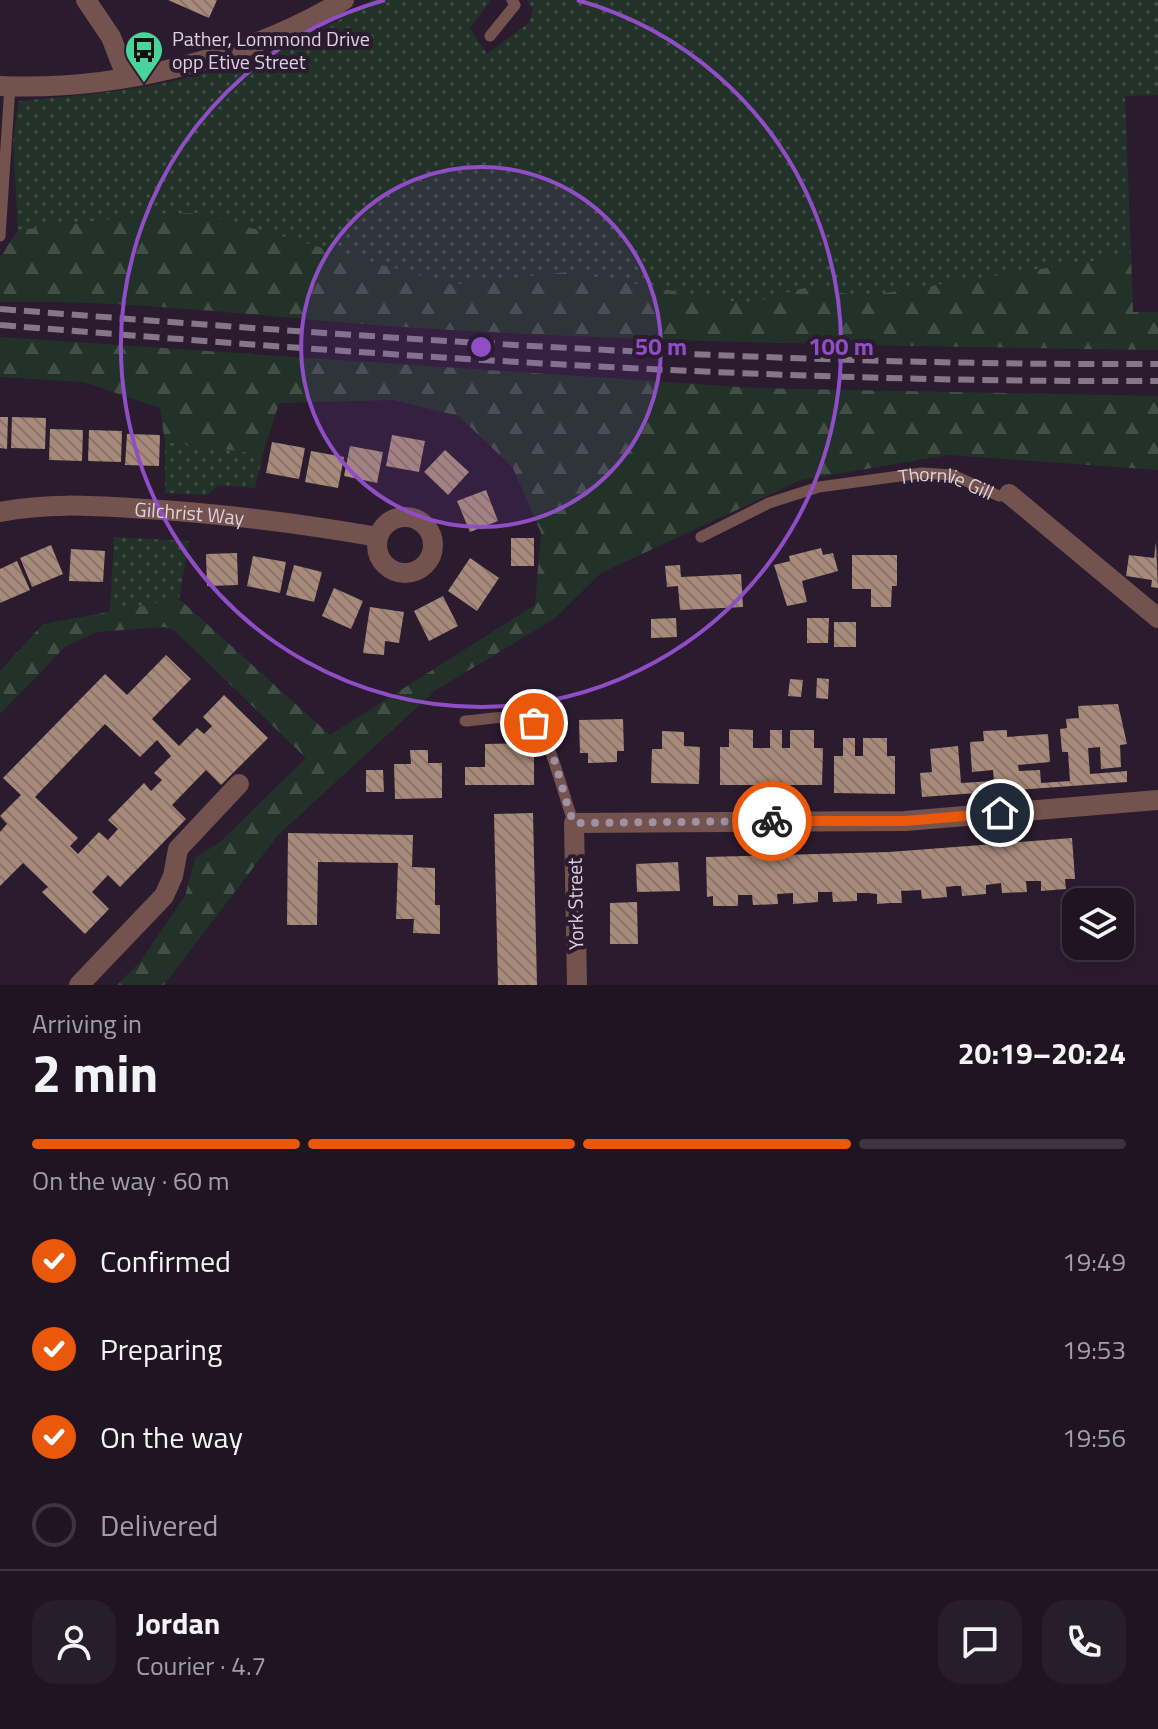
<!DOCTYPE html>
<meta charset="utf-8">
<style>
:root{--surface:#201423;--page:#281d2b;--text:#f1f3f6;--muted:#a29ea6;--line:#3d3341;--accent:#ea580c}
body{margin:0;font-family:"Titillium Web",sans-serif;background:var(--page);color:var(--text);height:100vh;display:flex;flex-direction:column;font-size:30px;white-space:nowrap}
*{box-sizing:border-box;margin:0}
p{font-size:26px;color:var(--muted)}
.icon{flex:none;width:44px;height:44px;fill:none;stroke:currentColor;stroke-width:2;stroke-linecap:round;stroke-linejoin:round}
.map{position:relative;height:985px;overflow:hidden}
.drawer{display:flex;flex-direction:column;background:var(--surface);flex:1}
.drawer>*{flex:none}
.tools{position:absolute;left:1062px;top:888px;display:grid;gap:16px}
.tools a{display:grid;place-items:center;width:72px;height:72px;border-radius:16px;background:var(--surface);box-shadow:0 8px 32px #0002,0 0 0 2px var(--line);font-size:40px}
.pin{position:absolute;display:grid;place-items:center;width:68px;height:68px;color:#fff;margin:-34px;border:4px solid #fff;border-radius:50%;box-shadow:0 2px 8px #0007}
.courier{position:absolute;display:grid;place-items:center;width:80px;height:80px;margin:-40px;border:6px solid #ea580c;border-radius:50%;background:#fff;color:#222;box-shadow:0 2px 10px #0007}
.head em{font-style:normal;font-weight:700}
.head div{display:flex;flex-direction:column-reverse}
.head{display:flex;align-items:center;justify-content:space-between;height:136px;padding:0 32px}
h1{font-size:52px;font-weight:700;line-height:60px}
.bar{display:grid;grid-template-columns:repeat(4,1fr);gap:12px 8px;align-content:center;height:96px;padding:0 32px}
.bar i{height:10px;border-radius:6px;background:var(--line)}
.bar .on{background:var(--accent)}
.bar p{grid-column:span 4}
.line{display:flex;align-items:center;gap:20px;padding:0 32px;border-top:2px solid var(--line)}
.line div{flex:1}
.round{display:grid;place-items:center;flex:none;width:84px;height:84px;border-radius:24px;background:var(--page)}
ol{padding:0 32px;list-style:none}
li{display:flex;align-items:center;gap:24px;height:88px}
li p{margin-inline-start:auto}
li .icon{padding:8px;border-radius:50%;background:var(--accent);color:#fff;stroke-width:4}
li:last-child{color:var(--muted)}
li i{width:44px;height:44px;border:4px solid var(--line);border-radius:50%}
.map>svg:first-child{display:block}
</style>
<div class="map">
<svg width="1158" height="985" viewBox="0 0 1158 985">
<defs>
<pattern id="grass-dots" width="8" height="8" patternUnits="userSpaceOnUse" patternTransform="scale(2)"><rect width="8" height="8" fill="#233228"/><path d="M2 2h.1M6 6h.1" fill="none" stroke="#424f47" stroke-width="1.8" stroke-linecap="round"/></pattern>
<pattern id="forest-firs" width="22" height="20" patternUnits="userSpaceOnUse" patternTransform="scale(2)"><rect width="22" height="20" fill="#233228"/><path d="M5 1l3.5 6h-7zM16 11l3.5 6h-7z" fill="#424f47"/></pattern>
<pattern id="building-back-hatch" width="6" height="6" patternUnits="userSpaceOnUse" patternTransform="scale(2)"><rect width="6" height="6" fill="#a78a7a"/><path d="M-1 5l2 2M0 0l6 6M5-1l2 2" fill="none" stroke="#89746a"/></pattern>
</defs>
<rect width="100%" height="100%" fill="#2b1b2f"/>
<path fill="url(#grass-dots)" d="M371,0H491L470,28L487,54L529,23L533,10L527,0H1158V95L1125,96L1131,255L865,296L804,288L748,304L567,272L453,285L199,213L158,214L18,230L13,141L19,101C125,92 209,83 306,35C329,25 352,15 371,0Z
M165,442L263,454L255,488L218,485L207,495L165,493Z
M114,537L189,541L179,599L110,612Z"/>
<path fill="url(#forest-firs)" d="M199,213L453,285L567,272L748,304L804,288L865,296L1131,255L1133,312H1158V350C906,346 655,343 404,327C269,318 135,299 0,302V257L18,230L158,214Z
M0,337L755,388L1158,396V470L948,455L801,480L601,573L554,619L436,690L278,835L164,985H117L140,962L185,896L195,858L220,842L306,758L174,630L164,627L97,632L66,646L0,714V671L43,624L179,599L330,735L535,605L541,533L513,468L459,416L394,400L279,403L263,454L165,442L160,408L84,382L0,377Z"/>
<path fill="url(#building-back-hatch)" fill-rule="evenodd" d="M168,0H217L209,18Z
M0,417H8L7,449L0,448Z
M12,417L46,418L45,449L11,448Z
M50,429L83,430L82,461L49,460Z
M89,430L122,431L121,462L88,461Z
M127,434L160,435L159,466L125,465Z
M392,435L425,441L419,472L386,466Z
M272,442L305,448L299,479L266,473Z
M350,446L383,452L377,483L344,476Z
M445,450L469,472L448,495L424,472Z
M311,451L344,457L338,488L305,482Z
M486,490L498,521L470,532L457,501Z
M511,538H534V566H511Z
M1156,542L1158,588L1151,587L1152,580L1126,576L1129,555L1154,558Z
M51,545L63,574L32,587L20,558Z
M821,548L823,555L833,553L838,571L802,581L807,602L787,606L774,565L790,561L789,556Z
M71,549L105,551L103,582L69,581Z
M237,553L238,585L207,586L206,554Z
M852,555H897V586H892L891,607H871V589H852Z
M253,556L286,562L280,593L247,586Z
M470,558L499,578L477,611L448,591Z
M17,561L30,590L0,603V569Z
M294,565L322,572L314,602L286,595Z
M680,565L681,577L741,574L743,607L680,610L678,586L667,587L665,566Z
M334,588L363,601L351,629L322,616Z
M443,596L458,626L429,641L414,611Z
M370,607L404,612L399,643L385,641L384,655L363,653Z
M676,618L677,637L651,638V619Z
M807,618H829L828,643H807Z
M834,622H856V647H834Z
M166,655L191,679L152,719L179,746L197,728L204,734L212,726L203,717L224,695L268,738L221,785L206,770L172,805L186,819L120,887L108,875L92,892L109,909L85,934L42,892L48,887L23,863L0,886V832L7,824L0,816L21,795L3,778L105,674L127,695ZM105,724L140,757L157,740L171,756L154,773L162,780L151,791L144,783L108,820L118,829L108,840L99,832L78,854L70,846L78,838L35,797Z
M817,678L829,679L828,699L816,698Z
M790,679L803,680L801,697L788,696Z
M1118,704L1127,744L1120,745L1121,767L1101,769L1100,747L1088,748L1090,774L1127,771V782L922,797L920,773L932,772L930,749L958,746L961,783L994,781L993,770L972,772L970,742L984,741L983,731L1007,730V737L1048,734L1050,762L1018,765L1019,771L1040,770L1041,783L1070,781L1068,752H1062L1060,729L1067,728L1066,719L1079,718L1078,706Z
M623,719L624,751H617V762L588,763V753H580L579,720Z
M729,729L753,730V748H770V730H782V748H790V730H814V748H823L822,785H720V747H729Z
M662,731L684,732V746L700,747L699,784L651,783L652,749H662Z
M843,738H855V756H863V738H887V756H895V794L834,793V756H843Z
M534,743V785H465V767H485V744Z
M410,750H428V763H442V798L395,799L394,764H411Z
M366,770H383L384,792H366Z
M533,813L537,985H498L494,814Z
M288,833L413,835L412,867L435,868V905H440V934L413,933L414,919H396L398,863L318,862L317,925H287Z
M1072,838L1075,879H1065L1066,889L1041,891V881H1026L1027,892L1002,893L1001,883L986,885V894L962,896L961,886H955L946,887L947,897L922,899L921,890L901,891L902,903H890L877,904V894L867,893H857V901L833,902L832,892H818V902L793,904V893L777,894L778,904L753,905L752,895H738V906H713V896L707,897L706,857L889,852Z
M678,862L680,891L637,892L636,864Z
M637,902L638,944H610V903Z"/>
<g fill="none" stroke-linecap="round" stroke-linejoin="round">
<g stroke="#74524e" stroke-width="11">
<path d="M490,36L515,5L512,0"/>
<path d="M0,236L10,86"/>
<path id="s1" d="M701,537L769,503L819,487L922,473L953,475L999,496L1009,494"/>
<path d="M465,721C484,720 516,712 534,723C549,732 565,802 574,823"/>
</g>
<g stroke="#74524e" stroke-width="20">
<path d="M86,0L111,37L126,76"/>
<path d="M0,86C116,91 244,60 344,0"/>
<path d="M1009,494L1158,618"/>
<path id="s2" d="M0,512C49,502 96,506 146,509C228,514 298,523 378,537"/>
<circle cx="405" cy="545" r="28"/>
<path d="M79,985L164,896L173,876L178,849L239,784"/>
<path d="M577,985L574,823L905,821L1158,800"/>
</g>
<path stroke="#857788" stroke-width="6" stroke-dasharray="16 8" stroke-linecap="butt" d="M0,309C385,339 771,366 1158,364
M0,325C385,356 771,383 1158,381"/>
</g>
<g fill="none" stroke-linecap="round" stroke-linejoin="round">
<path stroke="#9f92a2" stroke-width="8" stroke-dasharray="0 14.4" d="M534,723C556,745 561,793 574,823L772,821"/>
<path stroke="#ea580c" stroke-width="10" d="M772,821H905L1000,813"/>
</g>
<circle cx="481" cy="347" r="180" fill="#8f4dc6" fill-opacity=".12"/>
<g fill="none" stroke="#8f4dc6" stroke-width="4">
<circle cx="481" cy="347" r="180"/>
<path d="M577 0A360 360 0 1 1 385 0"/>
</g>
<defs>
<symbol id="bus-pin" viewBox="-11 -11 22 30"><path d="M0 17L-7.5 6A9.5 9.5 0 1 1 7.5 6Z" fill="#49d49c" stroke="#2b1b2f"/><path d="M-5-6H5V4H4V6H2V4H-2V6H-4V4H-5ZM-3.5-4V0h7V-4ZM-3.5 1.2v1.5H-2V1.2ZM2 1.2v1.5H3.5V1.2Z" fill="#111"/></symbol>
</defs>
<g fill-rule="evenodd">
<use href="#bus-pin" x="122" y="28" width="44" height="60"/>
</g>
<g text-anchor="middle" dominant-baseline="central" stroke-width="8" stroke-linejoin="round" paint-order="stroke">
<g font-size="20" fill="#ddd2e0" stroke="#2b1b2f" text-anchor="start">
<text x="172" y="38">Pather, Lommond Drive<tspan x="172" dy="23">opp Etive Street</tspan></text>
</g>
<g font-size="20" fill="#ddd2e0" stroke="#2b1b2f">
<text stroke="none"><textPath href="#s1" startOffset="258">Thornlie Gill</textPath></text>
<text stroke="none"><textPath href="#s2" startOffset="190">Gilchrist Way</textPath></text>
<text transform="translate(575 904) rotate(-91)">York Street</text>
</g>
</g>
<circle cx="481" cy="347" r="12" fill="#8f4dc6" stroke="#2b1b2f" stroke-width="4"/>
<g font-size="24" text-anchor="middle" font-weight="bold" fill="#8f4dc6" stroke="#2b1b2f" stroke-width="8" stroke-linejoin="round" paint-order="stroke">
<text x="661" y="355">50 m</text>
<text x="841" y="355">100 m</text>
</g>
</svg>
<div class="tools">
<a><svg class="icon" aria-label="layers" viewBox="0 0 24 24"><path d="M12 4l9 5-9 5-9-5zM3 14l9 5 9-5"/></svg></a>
</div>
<div class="pin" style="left:534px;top:723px;background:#ea580c"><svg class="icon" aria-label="bag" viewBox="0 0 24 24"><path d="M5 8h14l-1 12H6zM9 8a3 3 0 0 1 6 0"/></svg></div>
<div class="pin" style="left:1000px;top:813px;background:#1f2937"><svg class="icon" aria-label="home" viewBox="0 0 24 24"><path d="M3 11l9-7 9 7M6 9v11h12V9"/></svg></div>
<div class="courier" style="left:772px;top:821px"><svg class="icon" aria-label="bike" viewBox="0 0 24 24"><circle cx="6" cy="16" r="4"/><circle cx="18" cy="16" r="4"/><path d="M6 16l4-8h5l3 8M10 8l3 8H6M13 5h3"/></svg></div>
</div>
<section class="drawer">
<div class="head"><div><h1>2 min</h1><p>Arriving in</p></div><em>20:19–20:24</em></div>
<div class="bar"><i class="on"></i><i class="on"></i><i class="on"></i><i></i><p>On the way · 60 m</p></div>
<ol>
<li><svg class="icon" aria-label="check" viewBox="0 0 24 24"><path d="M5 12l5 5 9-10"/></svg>Confirmed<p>19:49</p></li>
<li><svg class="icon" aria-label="check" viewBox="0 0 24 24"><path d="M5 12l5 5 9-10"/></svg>Preparing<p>19:53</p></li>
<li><svg class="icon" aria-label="check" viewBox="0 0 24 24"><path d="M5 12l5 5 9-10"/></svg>On the way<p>19:56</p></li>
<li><i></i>Delivered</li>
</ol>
<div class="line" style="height:144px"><a class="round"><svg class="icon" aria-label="person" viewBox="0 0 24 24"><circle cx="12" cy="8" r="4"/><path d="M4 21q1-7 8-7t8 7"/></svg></a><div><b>Jordan</b><p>Courier · 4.7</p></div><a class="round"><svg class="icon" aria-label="chat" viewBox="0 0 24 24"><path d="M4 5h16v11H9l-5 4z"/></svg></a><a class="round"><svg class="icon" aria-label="phone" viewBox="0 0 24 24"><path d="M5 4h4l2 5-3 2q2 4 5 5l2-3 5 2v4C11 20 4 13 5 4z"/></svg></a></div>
</section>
